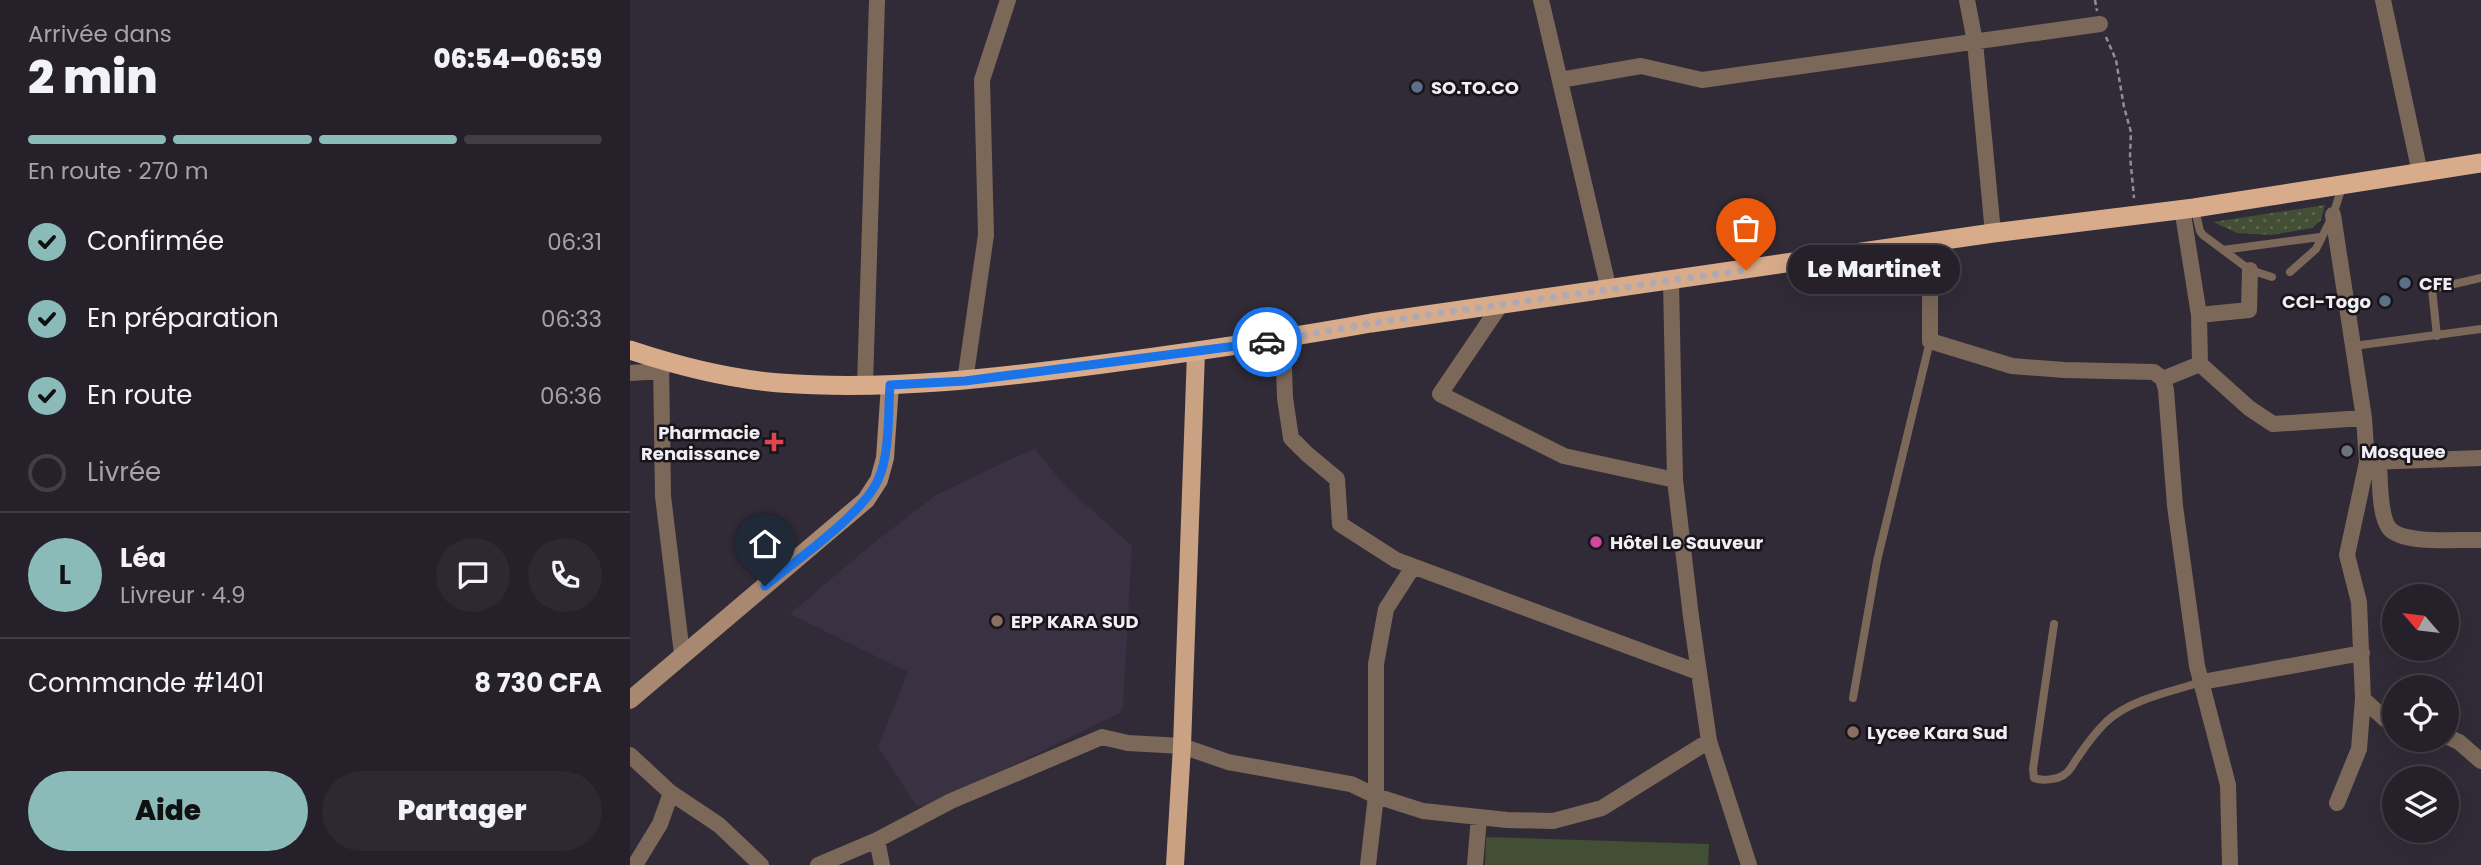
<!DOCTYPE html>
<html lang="fr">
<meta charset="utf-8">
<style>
:root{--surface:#252029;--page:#2d2831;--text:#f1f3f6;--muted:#a3a3a8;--line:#423e46;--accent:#8bbbb9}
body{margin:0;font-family:Poppins,sans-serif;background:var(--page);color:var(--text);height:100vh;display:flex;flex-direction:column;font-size:26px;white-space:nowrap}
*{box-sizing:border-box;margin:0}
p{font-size:23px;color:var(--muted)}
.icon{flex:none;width:38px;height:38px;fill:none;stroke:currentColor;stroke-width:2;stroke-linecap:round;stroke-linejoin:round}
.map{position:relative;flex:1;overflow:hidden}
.drawer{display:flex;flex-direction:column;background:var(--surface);width:630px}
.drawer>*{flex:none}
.needle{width:46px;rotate:298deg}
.tools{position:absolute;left:1752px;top:584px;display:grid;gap:14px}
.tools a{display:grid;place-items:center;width:77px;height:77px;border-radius:50%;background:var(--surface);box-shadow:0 7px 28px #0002,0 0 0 2px var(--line);font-size:35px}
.pin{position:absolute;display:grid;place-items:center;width:60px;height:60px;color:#fff;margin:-72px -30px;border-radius:50% 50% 50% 0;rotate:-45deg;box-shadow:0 0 7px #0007}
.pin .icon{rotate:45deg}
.courier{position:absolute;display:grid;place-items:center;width:70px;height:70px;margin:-35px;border:5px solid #1a73e8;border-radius:50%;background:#fff;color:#222;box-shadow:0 2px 9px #0007}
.bubble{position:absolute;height:49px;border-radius:24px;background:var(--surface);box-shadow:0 7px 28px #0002,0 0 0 2px var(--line);font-size:23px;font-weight:800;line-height:49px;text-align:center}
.summary em{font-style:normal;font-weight:800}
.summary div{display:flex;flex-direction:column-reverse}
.summary{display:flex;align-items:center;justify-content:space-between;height:119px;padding:0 28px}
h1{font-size:46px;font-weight:800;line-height:52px}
.bar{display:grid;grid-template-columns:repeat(4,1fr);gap:10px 7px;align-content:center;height:84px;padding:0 28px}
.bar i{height:9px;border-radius:5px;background:var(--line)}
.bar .current{background:var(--accent)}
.bar p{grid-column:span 4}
.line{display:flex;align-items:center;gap:18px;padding:0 28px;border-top:2px solid var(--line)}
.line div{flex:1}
.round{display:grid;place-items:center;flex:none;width:74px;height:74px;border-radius:37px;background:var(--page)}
ol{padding:0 28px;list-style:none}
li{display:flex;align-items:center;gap:21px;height:77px}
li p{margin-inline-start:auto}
li .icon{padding:7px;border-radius:50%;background:var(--accent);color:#111;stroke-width:4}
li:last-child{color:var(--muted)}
li i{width:38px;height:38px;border:4px solid var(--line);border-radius:50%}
.button{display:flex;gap:14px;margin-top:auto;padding:14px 28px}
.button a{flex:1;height:80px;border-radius:42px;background:var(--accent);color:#111;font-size:28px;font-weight:800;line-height:80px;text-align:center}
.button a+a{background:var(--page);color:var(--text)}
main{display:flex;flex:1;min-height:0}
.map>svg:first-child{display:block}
</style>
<main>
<section class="drawer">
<div class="summary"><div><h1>2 min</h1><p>Arrivée dans</p></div><em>06:54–06:59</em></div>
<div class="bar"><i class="current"></i><i class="current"></i><i class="current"></i><i></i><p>En route · 270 m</p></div>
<ol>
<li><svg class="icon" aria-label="check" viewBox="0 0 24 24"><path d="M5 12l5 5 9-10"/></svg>Confirmée<p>06:31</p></li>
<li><svg class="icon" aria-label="check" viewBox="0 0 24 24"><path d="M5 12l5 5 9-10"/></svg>En préparation<p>06:33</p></li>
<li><svg class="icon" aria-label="check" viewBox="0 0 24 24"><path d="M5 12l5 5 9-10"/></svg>En route<p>06:36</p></li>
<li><i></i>Livrée</li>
</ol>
<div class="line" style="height:126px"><b class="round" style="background:var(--accent);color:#111">L</b><div><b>Léa</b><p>Livreur · 4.9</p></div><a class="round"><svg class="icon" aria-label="chat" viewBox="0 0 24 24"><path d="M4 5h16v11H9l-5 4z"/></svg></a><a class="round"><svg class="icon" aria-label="phone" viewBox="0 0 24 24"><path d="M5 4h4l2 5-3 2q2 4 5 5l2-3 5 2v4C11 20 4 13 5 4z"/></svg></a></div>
<div class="line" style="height:91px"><div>Commande #1401</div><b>8 730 CFA</b></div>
<div class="button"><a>Aide</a><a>Partager</a></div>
</section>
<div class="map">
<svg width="1851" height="865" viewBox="0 0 1851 865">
<defs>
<pattern id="grass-dots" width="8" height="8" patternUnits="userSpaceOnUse" patternTransform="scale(1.75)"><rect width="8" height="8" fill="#434f34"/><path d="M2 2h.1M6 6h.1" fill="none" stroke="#5f6952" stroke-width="1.8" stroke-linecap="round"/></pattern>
</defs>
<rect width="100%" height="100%" fill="#312b37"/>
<path fill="#3a3143" d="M405,449L436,487L502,546L493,705L490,713L297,807L286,805L248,747L278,672L160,614L241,545L306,495L396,452Z"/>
<path fill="url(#grass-dots)" d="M1695,205L1691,220L1682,228L1641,235L1607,233L1583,222Z"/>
<path fill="#434f34" d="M856,837L1079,844L1078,865H855Z"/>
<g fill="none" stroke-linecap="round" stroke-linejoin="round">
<path stroke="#918c96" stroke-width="2.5" stroke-dasharray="5 3.5" stroke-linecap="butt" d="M1465,0L1467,11
M1476,37L1486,60L1494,107L1501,132L1500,156L1504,198"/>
<path stroke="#7c6859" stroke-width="8" d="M1565,210L1570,231L1573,235L1620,270L1642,277
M1593,250L1690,237
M1660,272L1686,249L1703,215L1712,187
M1807,336L1802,289L1851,278
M1724,346L1851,329
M1424,624L1403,769L1404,778C1411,781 1428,780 1435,774C1441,770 1444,762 1448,757C1456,745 1466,732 1476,722C1499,700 1542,691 1572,682
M1223,698L1247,561L1300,341"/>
<path stroke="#7c6859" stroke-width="16" d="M911,0L979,290
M1337,0L1345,42L1363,233
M1753,0L1790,173
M930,80L1011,66L1072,80L1470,24
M1552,208L1569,315L1570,364L1619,408L1643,424L1734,418
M1703,215L1734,418L1737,462L1717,555L1729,602L1733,699L1755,719L1764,721
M1300,242V341L1382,366L1434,370L1524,372L1533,379L1536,390L1545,506L1567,666L1598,785L1600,865
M1041,281L1045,480L1061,617L1079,741L1119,865
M871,304L810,394L934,456L1045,480
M1569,315L1619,310L1620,270
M653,339L655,398L661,438L677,454L707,479L710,524L766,560L1068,672
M31,360L33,496L52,654
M0,373L32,371
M1533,379L1570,364
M335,381L356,235L352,80L378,0
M235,385L247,0
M1739,462L1851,458
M1749,462C1750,478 1749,515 1759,528C1772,545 1830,539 1851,540
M1572,682L1732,653
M1816,736L1829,742L1851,761
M0,755L41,793L89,825L131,865
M1707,803L1729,749L1733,699
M247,840L252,865
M5,865L30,824L41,793
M188,865L247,840L321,801L472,737L498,743L552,746L598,762L721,784L746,796L793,811L877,820L923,821L972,808L1079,741
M738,865L746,796V664L756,609L783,567
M845,865L849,817"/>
<path stroke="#a88871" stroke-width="18" d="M0,700L236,500L249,480L255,458L260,385"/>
<path stroke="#c9a183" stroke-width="18" d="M545,865L552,746L566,352"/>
<path stroke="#d8ac8b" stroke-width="19" d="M0,350C48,366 99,379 150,383C259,391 366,378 473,364C563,352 652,339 741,323L1363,233L1564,208L1851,163"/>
</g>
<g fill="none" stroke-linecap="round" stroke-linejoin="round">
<path stroke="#aea9b2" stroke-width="7" stroke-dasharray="0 12.6" d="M637,342L741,323L1116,270"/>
<path stroke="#1a73e8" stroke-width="9" d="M135,586C165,561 233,514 248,480C260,455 258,413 260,385L335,381L637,342"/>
</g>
<g fill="#5c6f8a" stroke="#17151a" stroke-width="2.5">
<circle cx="787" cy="87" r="7"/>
<circle cx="1775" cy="283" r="7"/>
<circle cx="1755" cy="301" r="7"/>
</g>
<path fill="#e0444e" stroke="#17151a" stroke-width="2.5" d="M140.5 431.5h7v7h7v7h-7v7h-7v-7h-7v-7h7z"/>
<circle fill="#6b7280" stroke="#17151a" stroke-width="2.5" cx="1717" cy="451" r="7"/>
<circle fill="#d1479c" stroke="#17151a" stroke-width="2.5" cx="966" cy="542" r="7"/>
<g fill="#8d6e63" stroke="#17151a" stroke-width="2.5">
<circle cx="367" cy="621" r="7"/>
<circle cx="1223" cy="732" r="7"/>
</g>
<g text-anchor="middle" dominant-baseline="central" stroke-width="5" stroke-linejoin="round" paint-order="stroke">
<g font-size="18" font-weight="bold" fill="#f1edf5" stroke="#17151a" text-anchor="start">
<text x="801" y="87">SO.TO.CO</text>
<text x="1789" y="283">CFE</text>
<text x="1741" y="301" text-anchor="end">CCI-Togo</text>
<text x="130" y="432" text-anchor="end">Pharmacie<tspan x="130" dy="21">Renaissance</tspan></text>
<text x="1731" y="451">Mosquee</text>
<text x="980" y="542">Hôtel Le Sauveur</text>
<text x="381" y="621">EPP KARA SUD</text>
<text x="1237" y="732">Lycee Kara Sud</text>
</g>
</g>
</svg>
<div class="tools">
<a><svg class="needle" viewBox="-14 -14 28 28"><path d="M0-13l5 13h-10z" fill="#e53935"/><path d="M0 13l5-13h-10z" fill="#a3a3a8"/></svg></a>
<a><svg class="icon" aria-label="locate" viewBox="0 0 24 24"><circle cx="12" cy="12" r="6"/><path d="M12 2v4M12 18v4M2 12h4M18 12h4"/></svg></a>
<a><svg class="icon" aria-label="layers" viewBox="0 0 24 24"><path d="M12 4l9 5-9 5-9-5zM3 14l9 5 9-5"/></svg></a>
</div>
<div class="pin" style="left:1116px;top:270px;background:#ea580c"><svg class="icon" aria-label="bag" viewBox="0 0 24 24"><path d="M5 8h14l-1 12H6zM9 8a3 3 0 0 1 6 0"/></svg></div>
<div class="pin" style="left:135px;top:586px;background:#1f2937"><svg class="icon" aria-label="home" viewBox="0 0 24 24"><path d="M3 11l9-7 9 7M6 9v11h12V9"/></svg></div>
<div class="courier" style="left:637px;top:342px"><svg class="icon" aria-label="car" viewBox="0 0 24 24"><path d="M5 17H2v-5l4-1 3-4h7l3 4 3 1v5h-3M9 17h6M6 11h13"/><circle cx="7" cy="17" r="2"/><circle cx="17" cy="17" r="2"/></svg></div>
<div class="bubble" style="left:1158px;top:245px;width:172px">Le Martinet</div>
</div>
</main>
